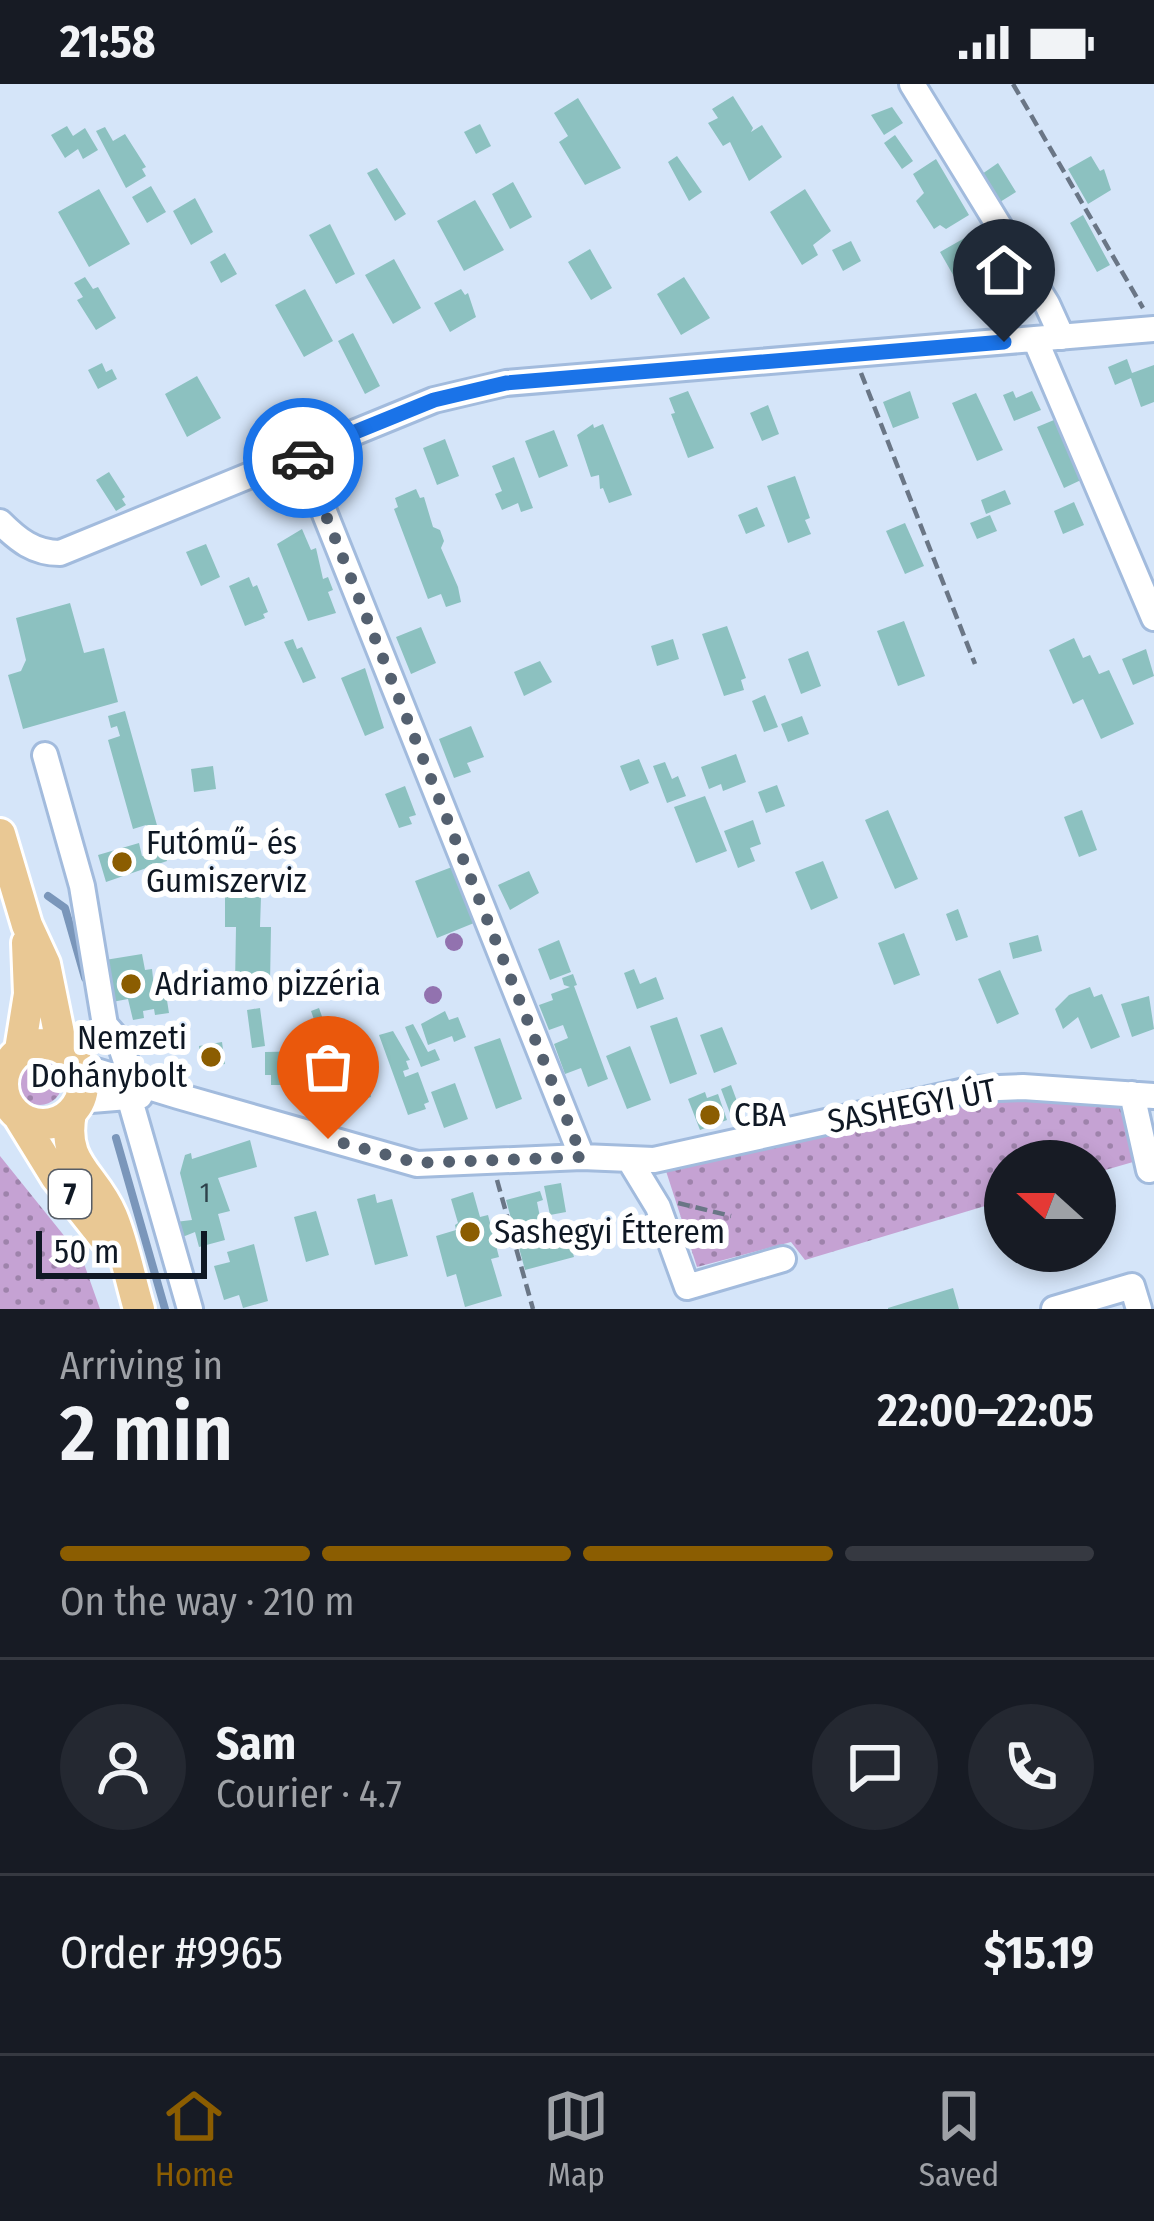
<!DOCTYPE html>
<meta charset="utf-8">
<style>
:root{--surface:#171b24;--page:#242831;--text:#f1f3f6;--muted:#9ea1a6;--line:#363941;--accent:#8b5d01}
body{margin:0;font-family:"Fira Sans Condensed",sans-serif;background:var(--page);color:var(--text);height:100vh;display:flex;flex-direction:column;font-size:45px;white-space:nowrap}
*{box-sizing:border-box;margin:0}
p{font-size:39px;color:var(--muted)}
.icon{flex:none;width:66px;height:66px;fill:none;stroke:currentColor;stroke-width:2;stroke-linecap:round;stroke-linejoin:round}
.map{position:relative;height:1225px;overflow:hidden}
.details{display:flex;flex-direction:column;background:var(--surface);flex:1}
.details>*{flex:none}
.needle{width:78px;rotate:291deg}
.tools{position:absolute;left:984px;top:1056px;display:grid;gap:24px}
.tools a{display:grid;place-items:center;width:132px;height:132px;border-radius:50%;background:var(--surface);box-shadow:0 6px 18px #0003;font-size:60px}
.scale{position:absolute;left:36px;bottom:30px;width:171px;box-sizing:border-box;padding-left:12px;border:6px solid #0f1824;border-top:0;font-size:33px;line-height:42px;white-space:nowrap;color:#0f1824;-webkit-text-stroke:9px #fff;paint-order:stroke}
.pin{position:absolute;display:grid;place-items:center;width:102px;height:102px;color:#fff;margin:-123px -51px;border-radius:50% 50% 50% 0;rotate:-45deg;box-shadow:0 0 12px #0007}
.pin .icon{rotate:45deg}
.courier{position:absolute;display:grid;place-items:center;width:120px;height:120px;margin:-60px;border:9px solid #1a73e8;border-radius:50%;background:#fff;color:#222;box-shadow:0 3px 15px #0007}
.headline em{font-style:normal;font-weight:600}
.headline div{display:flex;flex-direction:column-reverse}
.headline{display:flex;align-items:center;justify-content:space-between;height:204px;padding:0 60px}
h1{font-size:78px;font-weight:600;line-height:90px}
.bar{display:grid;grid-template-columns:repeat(4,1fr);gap:18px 12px;align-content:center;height:144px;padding:0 60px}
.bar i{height:15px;border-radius:9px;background:var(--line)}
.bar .selected{background:var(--accent)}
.bar p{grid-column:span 4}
.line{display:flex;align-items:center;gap:30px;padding:0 60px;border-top:3px solid var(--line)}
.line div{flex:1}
.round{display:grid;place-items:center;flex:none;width:126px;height:126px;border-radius:63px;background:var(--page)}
.status{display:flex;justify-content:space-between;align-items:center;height:84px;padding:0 60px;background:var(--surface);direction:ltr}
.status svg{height:33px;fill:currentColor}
.menu{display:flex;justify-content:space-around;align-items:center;height:168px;border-top:3px solid var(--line);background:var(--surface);font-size:33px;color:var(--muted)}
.menu a{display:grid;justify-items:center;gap:6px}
.menu .selected{color:var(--accent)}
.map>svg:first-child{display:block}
</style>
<div class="status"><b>21:58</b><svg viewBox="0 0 49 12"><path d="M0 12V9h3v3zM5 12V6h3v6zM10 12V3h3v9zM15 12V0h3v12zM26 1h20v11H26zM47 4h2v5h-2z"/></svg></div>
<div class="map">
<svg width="1154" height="1225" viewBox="0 0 1154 1225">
<defs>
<pattern id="grass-dots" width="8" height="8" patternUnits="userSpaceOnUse" patternTransform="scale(3)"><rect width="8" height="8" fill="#c5a2d3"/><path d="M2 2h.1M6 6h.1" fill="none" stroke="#9e83ab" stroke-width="1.8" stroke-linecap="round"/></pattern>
</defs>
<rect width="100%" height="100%" fill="#d5e5f9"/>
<path fill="url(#grass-dots)" d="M18 999a22 22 0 1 1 44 0a22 22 0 1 1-44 0Z
M995,1010L1138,1016L1133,1078L1095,1089V1077H1005V1116L805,1176L791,1158L697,1183L666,1087Z
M0,1072L82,1174L100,1225H0Z"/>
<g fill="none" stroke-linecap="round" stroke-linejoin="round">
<path stroke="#7a96ba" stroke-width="8" d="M48,812L65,824L85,894
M116,1054L165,1225"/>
</g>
<path fill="#8cc1c0" d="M733,12L753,44L751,48L762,41L782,73L749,97L730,58L723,62L708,39L718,34L712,25Z
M578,14L621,84L585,101L559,58L568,52L554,29Z
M892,23L903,39L884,51L871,31Z
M480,40L491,62L476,70L464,48Z
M67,42L73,52L85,44L98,66L83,75L78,65L65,74L51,51Z
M105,43L113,57L125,50L146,83L142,85L146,92L126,104L96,47Z
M895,51L913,77L902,85L884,59Z
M677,72L702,108L689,117L668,78Z
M1091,72L1100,87L1104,85L1111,106L1088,120L1068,85Z
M936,75L969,131L946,145L940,141L934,145L916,117L924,109L913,90Z
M998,79L1016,108L1000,118L983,100L986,97L982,90Z
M377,84L406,130L395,137L367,89Z
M513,98L532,133L510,145L492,110Z
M151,102L166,128L147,139L132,113Z
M99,105L130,160L89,183L58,128Z
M805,105L831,147L813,161L818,171L802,181L770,128Z
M195,114L213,148L191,161L173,127Z
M475,116L504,166L464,187L437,137Z
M1083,131L1110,181L1097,188L1070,139Z
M330,140L355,190L336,200L309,151Z
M977,147L1001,189L964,210L940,168Z
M851,157L861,177L843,187L832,166Z
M590,165L612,204L591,216L568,178Z
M225,169L237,190L221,199L210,178Z
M394,175L421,224L393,240L365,191Z
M85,193L93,205L98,203L116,234L96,246L77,216L83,213L74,199Z
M684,193L710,234L681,251L657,210Z
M305,205L333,257L304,273L275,221Z
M461,205L465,211L468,209L476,233L450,248L434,219Z
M353,249L380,302L365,310L338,257Z
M1127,275L1132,289L1154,281V318L1141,323L1131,294L1115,301L1108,283Z
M102,279L106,288L112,285L117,295L98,305L88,286Z
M197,292L221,334L187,353L165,310Z
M688,307L714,364L688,374L671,330L675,329L669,314Z
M910,307L919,334L893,344L883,318Z
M1013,307L1016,314L1032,307L1041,326L1014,337L1003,311Z
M976,309L1003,366L977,377L952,319Z
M768,321L779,350L762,357L750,329Z
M1054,336L1081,396L1064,404L1037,343Z
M593,340L594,344L603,340L632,411L609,419L603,404L600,405L599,391L591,393L577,351Z
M554,346L568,382L539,394L525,357Z
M445,355L459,392L437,401L423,364Z
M514,373L533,424L521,428L518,419L502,426L495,410L502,407L492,382Z
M109,388L125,413L122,415L126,421L116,427L96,396Z
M293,389L304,406L285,414L277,396Z
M795,392L810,434L805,436L811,450L788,459L767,402Z
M416,405L420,414L424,413L433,443L440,446L444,457L441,464L458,503L461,518L446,523L441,510L428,515L394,425L398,423L395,414Z
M1005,406L1011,420L986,430L981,416Z
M1074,418L1084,441L1063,450L1054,427Z
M757,423L765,442L746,450L738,431Z
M990,431L997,447L977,455L970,439Z
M905,439L924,482L905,490L886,447Z
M302,445L311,466L316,464L323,495L328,493L333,506L328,508L336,529L308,537L277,460Z
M206,460L220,493L201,502L186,468Z
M249,493L253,503L257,501L268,528L263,530L265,534L245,542L229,502Z
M70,519L84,569L104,564L118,618L23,645L8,591L21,587L26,576L16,534Z
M904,537L925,592L898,602L877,547Z
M727,542L746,594L741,596L744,606L724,612L702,550Z
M421,543L436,579L411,590L396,553Z
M1074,554L1083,574L1090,571L1099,590L1109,586L1134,640L1101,655L1083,615L1073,620L1049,566Z
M293,555L297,565L302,563L316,594L303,599L284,558Z
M673,555L679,575L657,582L651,562Z
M1146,565L1154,592L1133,601L1122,575Z
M808,567L821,602L801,610L788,575Z
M540,577L552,598L524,612L514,588Z
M365,584L384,644L365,652L341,594Z
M765,611L778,643L764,648L752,617Z
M125,627L167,777L106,798L98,771L139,759L142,772L154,769L146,741L133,745L108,656L120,652L117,642L111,644L108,632Z
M802,632L809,650L788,658L781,640Z
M471,642L484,673L467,679L471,688L454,694L439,655Z
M736,670L746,698L723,707L721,700L709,705L701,683Z
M639,675L649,699L630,707L620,682Z
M665,678L672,695L678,692L686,712L667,719L653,682Z
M213,682L216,705L194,708L191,685Z
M777,701L785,722L766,729L758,708Z
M405,702L416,731L409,733L412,740L399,744L385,710Z
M705,712L727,767L696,779L674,723Z
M888,726L918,795L895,805L865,736Z
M1082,726L1097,766L1079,773L1064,733Z
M753,736L761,760L750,764L755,777L738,784L724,747Z
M823,777L838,814L811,826L795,788Z
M452,783L469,818L466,819L474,839L437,854L415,797Z
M529,787L539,809L510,826L498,801Z
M225,793H250L249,813H261L260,843H271L270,900H235L236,843H225Z
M958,825L968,853L956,857L946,830Z
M904,849L920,891L894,901L878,859Z
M1038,851L1042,867L1013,875L1009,859Z
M559,856L571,888L550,896L538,865Z
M142,870L145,886L152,885L155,912L166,910L169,929L155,931L154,925L143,927L144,934L133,936L128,915L112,918L105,876Z
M634,885L640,900L656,893L664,915L637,925L624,889Z
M1000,886L1019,930L997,940L978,895Z
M573,890L577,901L574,902L608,995L588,1003L581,984L565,990L554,960L568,954L563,941L549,946L539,921L553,916L551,910L570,903L564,901L562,894Z
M1090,903L1094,913L1102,910L1120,953L1091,965L1078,933L1063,945L1055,925L1069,911Z
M1149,912L1154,945L1132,953L1121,920Z
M260,924L265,962L252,964L247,926Z
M319,924L325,941L330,939L342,970L328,975L311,927Z
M445,927L449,936L458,933L466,953L454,958L452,952L428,961L421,940Z
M677,933L697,990L670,1000L650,942Z
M413,940L428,968L435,965L440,976L421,983L405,943Z
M722,943L737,980L714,989L700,951Z
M393,947L410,976L406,977L409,985L403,987L405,993L418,988L429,1018L424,1020L426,1025L408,1031L379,951Z
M500,954L522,1015L496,1025L474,963Z
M222,958L225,980L201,983L199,962Z
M630,962L651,1016L627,1025L606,972Z
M318,967V990L311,991L312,1001H271V991H265V968Z
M356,969L361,983L366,982L371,1013L352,1019L337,975Z
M455,999L468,1035L444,1044L431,1008Z
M731,1001L744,1036L734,1040L721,1005Z
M705,1008L707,1014L718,1010L727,1036L700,1046L688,1015Z
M250,1056L257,1083L218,1094L230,1127L218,1130L225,1156L199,1163L195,1148L180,1154L175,1138L192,1136L180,1089L185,1071L191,1069L192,1075Z
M561,1099L566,1128L550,1131L544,1102Z
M540,1107L543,1116L537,1118L540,1133L547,1132L549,1141L541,1143L543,1149L558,1145L561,1157L569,1155L574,1173L525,1186L506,1116Z
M473,1108L480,1133L488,1131L499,1173L491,1175L502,1212L465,1223L456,1190L447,1193L436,1152L456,1146L455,1141L458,1139L451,1115Z
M375,1110L377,1119L392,1115L408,1172L375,1181L357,1115Z
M316,1127L329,1171L306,1178L294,1133Z
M254,1160L268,1217L243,1224L239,1211L224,1216L214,1182L230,1178L227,1168Z
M953,1204L959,1225H888V1224Z"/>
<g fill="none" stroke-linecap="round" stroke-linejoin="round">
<defs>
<path id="minor" d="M912,0L1047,220L1062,253
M1035,255L1154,534
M301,370L582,1073
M0,438C18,456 34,469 60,469L434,316L506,299L1154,245
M45,671L82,802L105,941L119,957L133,998
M76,977L93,986L178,1012L417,1080L582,1073L654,1076L974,1005L1023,1003L1154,1012
M124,995L190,1225
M1132,1010L1149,1086
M0,1016L7,1019
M79,1017L140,1012
M630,1077L658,1123L687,1203L783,1175
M1054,1225L1132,1202L1139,1225"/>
<path id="major" d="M0,750L27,841L45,880L62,964
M3 1000a40 40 0 1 1 80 0a40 40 0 1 1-80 0Z
M20,966L29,910L27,859
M71,1029C61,1081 94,1089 112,1132C124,1161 130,1195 139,1225
M19,1033L56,1093L113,1165"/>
</defs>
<use href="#minor" stroke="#a2bbdd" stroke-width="30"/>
<use href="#major" stroke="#fff" stroke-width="36"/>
<path stroke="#6a7686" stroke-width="4.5" stroke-dasharray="12 6" stroke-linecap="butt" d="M1013,0L1143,224
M861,289L975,580
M497,1096L533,1225
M678,1119L731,1132"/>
<use href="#minor" stroke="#fff" stroke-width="24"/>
<use href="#major" stroke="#e9c894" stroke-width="30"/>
</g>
<g fill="#9272af">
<circle cx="454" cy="858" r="9"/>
<circle cx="433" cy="911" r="9"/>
</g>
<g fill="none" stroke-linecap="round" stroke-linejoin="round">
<path stroke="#54606f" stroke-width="12" stroke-dasharray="0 21.6" d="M303,374L582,1073L417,1079L328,1055"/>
<path stroke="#1a73e8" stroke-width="15" d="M303,374L301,370L434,316L506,299L1004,258"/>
</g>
<g fill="#8b5d01" stroke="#fff" stroke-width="4.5">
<circle cx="122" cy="778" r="12"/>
<circle cx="131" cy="900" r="12"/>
<circle cx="211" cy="973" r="12"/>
<circle cx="710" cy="1031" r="12"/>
<circle cx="470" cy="1148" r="12"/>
</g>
<g text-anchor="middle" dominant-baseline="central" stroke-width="12" stroke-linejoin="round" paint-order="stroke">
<g font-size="27" fill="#2e424b">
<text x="205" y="1109">1</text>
</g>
<rect fill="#fff" stroke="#575d66" stroke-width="3" x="49" y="1086" width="42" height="48" rx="9"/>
<g font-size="30" font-weight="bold" fill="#0f1824">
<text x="70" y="1110">7</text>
</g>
<g font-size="33" fill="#0f1824" stroke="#fff" text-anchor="start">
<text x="146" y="759">Futómű- és<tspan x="146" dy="38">Gumiszerviz</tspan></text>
<text x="155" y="900">Adriamo pizzéria</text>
<text x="187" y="954" text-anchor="end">Nemzeti<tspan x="187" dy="38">Dohánybolt</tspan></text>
<text x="734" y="1031">CBA</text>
<text x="494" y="1148">Sashegyi Étterem</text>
</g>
<g font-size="33" fill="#0f1824" stroke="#fff">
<text transform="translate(912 1022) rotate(-11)">SASHEGYI ÚT</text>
</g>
</g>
</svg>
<div class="tools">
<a><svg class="needle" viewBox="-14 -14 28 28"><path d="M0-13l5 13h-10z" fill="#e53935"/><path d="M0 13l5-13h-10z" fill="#9ea1a6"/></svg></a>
</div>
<div class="scale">50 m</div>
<div class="pin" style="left:328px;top:1055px;background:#ea580c"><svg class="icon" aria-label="bag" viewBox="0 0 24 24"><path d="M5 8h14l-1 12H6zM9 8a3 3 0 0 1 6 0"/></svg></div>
<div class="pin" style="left:1004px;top:258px;background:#1f2937"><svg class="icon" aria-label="home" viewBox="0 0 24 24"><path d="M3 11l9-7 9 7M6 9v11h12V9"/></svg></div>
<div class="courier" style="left:303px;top:374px"><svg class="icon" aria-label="car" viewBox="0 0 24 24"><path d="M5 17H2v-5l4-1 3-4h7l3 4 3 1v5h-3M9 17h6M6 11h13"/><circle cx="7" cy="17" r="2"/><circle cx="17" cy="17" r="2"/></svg></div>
</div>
<section class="details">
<div class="headline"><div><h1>2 min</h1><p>Arriving in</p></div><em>22:00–22:05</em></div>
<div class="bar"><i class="selected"></i><i class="selected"></i><i class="selected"></i><i></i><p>On the way · 210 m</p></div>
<div class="line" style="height:216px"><a class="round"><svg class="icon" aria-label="person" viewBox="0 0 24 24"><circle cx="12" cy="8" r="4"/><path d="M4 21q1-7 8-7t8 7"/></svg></a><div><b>Sam</b><p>Courier · 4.7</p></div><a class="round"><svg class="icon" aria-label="chat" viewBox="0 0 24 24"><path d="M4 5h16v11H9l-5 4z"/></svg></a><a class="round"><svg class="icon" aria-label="phone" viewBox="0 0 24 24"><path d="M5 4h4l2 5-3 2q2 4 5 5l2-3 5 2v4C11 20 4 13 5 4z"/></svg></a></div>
<div class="line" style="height:156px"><div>Order #9965</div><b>$15.19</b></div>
</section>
<nav class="menu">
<a class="selected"><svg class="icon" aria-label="home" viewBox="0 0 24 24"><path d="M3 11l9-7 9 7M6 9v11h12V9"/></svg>Home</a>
<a><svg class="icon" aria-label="map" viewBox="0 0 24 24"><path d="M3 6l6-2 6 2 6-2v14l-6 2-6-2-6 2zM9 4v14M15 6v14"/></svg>Map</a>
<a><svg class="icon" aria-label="saved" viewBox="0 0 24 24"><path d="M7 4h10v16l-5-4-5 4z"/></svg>Saved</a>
</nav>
